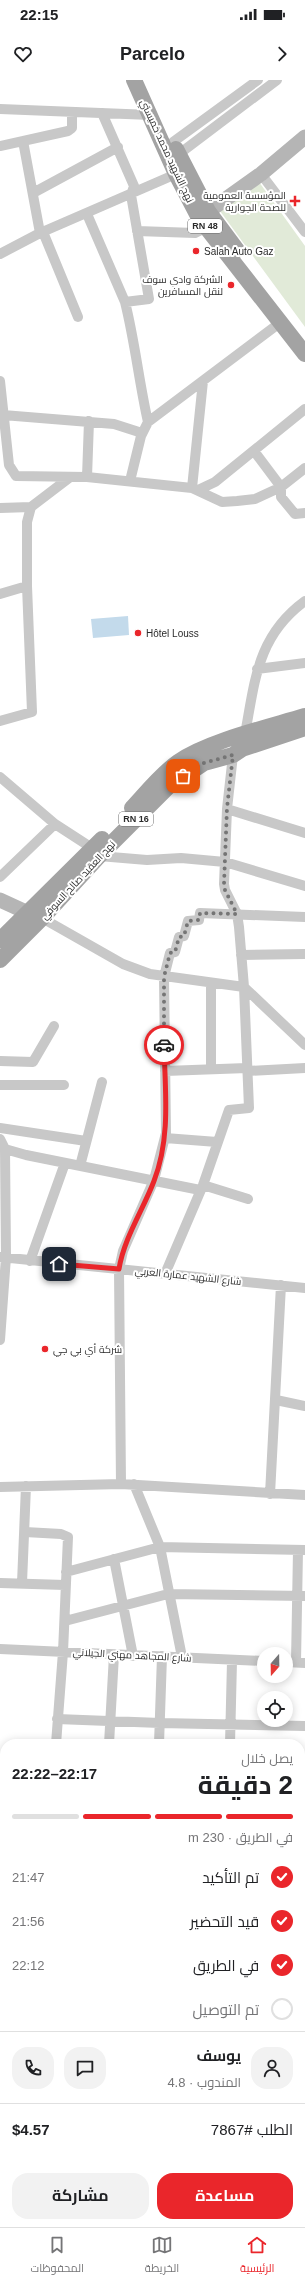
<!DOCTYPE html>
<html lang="ar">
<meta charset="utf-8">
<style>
:root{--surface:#fff;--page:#f2f2f2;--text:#202124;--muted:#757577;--line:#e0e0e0;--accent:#ea262b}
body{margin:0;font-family:Arial,Cairo,sans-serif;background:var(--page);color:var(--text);direction:rtl;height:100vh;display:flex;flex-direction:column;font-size:15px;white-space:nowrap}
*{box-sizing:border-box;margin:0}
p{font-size:13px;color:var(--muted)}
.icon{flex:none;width:22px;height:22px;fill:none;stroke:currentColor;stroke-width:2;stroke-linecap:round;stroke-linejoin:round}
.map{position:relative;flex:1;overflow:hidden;direction:ltr}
.sheet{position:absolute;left:0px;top:1659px;width:305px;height:488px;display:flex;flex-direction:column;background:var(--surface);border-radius:16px 16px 0 0;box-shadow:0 2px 10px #0003;direction:rtl}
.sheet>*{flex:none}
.needle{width:26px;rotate:200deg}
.fabs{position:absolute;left:257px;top:1567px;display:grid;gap:8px}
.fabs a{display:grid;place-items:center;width:36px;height:36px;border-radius:50%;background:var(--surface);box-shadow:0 2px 10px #0003;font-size:20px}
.pin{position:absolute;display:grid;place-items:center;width:34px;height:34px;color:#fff;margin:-17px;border-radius:8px;box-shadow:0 2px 6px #0006}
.courier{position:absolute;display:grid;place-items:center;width:40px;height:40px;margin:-20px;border:3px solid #ea262b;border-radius:50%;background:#fff;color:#222;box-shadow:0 1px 5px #0007}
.head em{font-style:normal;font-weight:700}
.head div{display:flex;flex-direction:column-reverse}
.head{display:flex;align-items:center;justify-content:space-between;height:68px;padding:0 12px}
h1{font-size:26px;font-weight:700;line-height:30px}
.bar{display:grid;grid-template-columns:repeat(4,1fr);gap:6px 4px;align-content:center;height:48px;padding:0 12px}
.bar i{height:5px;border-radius:3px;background:var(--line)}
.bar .on{background:var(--accent)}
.bar p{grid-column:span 4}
.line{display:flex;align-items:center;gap:10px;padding:0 12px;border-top:1px solid var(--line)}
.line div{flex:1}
.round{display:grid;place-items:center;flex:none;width:42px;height:42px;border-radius:16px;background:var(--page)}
ol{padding:0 12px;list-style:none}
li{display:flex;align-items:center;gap:12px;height:44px}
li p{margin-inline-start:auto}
li .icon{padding:4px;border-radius:50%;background:var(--accent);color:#fff;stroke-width:4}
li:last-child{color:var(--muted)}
li i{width:22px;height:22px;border:2px solid var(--line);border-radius:50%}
.cta{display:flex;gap:8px;margin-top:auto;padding:8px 12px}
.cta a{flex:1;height:46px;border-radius:16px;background:var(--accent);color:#fff;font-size:16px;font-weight:700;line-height:46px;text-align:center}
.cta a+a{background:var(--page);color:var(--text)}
.status{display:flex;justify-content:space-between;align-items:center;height:28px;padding:0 20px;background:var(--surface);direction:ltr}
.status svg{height:11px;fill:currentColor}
header{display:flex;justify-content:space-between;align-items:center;height:52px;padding:0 12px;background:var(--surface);font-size:18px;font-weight:700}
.tab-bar{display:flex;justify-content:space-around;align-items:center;height:56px;border-top:1px solid var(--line);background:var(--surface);font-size:11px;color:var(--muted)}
.tab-bar a{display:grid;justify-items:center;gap:2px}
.tab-bar .on{color:var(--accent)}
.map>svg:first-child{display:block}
</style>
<div class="status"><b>22:15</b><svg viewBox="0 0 49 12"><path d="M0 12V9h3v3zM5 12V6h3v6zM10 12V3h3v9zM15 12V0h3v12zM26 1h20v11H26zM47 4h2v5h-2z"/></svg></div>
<header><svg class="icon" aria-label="forward" viewBox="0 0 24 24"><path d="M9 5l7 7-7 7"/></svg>Parcelo<svg class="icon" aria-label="heart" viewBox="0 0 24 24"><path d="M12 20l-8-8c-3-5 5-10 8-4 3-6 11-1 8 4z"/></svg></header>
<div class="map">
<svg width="305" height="2147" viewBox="0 0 305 2147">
<rect width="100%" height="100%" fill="#fff"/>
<path fill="#e1ead8" d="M259,102L305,166V247L220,131Z"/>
<path fill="#c3daeb" d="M128,536L129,555L93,558L91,539Z"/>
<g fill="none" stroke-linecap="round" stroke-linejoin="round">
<path stroke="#c8c8c8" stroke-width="10" d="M0,29L151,35
M23,61L40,153
M173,62L258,0
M0,66L68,51L72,48V32
M179,74L277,0
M261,94L305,152
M33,113L118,67
M87,134L125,222L149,219L131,115L134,106L102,33
M137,151L195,153L201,150L200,140
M43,152L78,237
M0,174L40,153L176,94
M125,222C135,262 139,302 148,342
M0,301L9,385L16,396L87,397L192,408L222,422L237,421L255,419L281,407L305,388
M3,335L114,344L142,353
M254,371L281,407V417L295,434L305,433
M87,397L89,341
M130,401L141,356L148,342L281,242
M192,408L203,301
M198,410L215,402L305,329
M0,428L31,427L69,398
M0,514L27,506
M257,589L305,583
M0,641L32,632L27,506V442L31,427
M245,654C255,601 257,556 305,521
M0,697L55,744
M227,729L305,753
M99,776L147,780L181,778L225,782L305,806
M0,797L55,744L92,768
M42,838L123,884L150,894L244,907L305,965
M241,875L305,874
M211,903V989
M0,981L33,982L54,946
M165,991L247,988
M247,991L305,988
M0,1005H64
M0,1048L86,1061
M165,1058L217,1062
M0,1059L5,1069L6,1177L0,1260
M5,1069L26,1075L200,1110
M80,1086L102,1002
M203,1105L248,1119
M0,1177L305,1208
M30,1181L65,1083
M165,1194L203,1105L229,1030L249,1028L244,907L239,847L237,834L225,810L224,804L227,729L233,675
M276,1320L305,1326
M121,1404L119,1189L123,1171L154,1100L166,1053L164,897L170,873L175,872L179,857L184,856L188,841L199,840L200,833L305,837
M134,1404L160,1467L182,1577
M0,1407L121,1404L305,1415
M270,1414L281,1205
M25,1452L61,1454L68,1457L63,1572L56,1664
M114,1479L133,1576
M66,1492L160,1467L305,1470
M0,1503L65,1505
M22,1503L26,1406
M65,1541L168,1514L305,1516
M0,1569L264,1581
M286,1582L305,1583
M296,1582L298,1470
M57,1639L160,1643L305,1646
M109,1664L114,1575
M159,1664L162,1576
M230,1664L232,1581
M300,1719L305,1717
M300,1784L305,1783
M0,1836L5,1835
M300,1879H305
M300,1916H305
M300,1946H305
M0,1966H5
M300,2051L305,2050
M75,2142L77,2147
M109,2147L149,2142"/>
<path stroke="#b5b5b5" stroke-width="15" d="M199,138L261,94L305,57
M0,820L37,837"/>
<path stroke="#a3a3a3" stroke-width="16" d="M134,0L176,94L199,138L305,274
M176,69L208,131L237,170
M132,728C146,713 161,694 178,682C208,661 269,647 305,636
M0,860L102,759
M0,880L42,838L99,776L168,707L204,683L233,675L242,669L305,648"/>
</g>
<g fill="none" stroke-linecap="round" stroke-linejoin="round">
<path stroke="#757575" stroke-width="4" stroke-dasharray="0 7.2" d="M164,965V897L170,873L175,872L179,857L184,856L188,841L199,840L200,833L237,834L225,810L224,804L227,728L233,675L204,683L183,696"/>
<path stroke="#ea262b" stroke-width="5" d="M59,1184L119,1189C124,1158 143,1130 154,1101C171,1057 165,1011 164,965"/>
</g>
<g fill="#ea262b" stroke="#fff" stroke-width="1.5">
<path d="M293 115h4v4h4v4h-4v4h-4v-4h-4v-4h4z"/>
<circle cx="196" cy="171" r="4"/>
<circle cx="231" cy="205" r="4"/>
<circle cx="138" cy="553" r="4"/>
<circle cx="45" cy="1269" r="4"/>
</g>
<g text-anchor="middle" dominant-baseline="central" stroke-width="4" stroke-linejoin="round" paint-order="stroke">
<g fill="#fff" stroke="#6b6b6b" stroke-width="1">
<rect x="188" y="139" width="34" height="14" rx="3"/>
<rect x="119" y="732" width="34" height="14" rx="3"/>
</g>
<g font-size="9" font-weight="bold" fill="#2b2b2b">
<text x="205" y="146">RN 48</text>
<text x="136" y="739">RN 16</text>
</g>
<g font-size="10" fill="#2b2b2b" stroke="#fff">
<text transform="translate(167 71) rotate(65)">نهج الشهيد محمد خميستي</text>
<text transform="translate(78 800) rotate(-47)">نهج العقيد صالح السوفي</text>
<text transform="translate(188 1196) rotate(6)">شارع الشهيد عمارة العربي</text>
<text transform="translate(132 1575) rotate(3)">شارع المجاهد مهني الجيلاني</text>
</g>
<g font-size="10" fill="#2b2b2b" stroke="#fff" text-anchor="start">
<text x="286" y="115" text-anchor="end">المؤسسة العمومية<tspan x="286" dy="12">للصحة الجوارية</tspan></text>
<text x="204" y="171">Salah Auto Gaz</text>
<text x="223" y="199" text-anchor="end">الشركة وادي سوف<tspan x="223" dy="12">لنقل المسافرين</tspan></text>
<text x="146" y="553">Hôtel Louss</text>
<text x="53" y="1269">شركة أي بي جي</text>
</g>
</g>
</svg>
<div class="fabs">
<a><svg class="needle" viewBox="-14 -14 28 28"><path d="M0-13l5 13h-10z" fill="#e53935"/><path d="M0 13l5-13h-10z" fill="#757577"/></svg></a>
<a><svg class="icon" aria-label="locate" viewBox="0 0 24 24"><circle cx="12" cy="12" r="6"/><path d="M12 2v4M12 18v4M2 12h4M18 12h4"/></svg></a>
</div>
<div class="pin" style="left:183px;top:696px;background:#ea580c"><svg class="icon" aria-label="bag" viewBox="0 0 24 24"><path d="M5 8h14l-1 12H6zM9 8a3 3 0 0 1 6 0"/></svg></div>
<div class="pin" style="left:59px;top:1184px;background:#1f2937"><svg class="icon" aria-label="home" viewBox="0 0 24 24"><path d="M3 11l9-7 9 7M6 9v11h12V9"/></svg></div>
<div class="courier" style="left:164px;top:965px"><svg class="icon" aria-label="car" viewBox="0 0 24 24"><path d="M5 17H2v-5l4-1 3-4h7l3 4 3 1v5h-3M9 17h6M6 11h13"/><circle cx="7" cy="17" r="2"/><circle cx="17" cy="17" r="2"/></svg></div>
<section class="sheet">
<div class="head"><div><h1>2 دقيقة</h1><p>يصل خلال</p></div><em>22:17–22:22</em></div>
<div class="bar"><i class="on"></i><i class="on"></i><i class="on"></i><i></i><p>في الطريق · 230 m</p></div>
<ol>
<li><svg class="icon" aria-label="check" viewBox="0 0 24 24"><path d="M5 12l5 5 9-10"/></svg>تم التأكيد<p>21:47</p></li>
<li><svg class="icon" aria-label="check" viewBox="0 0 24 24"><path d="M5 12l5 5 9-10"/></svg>قيد التحضير<p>21:56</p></li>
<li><svg class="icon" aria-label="check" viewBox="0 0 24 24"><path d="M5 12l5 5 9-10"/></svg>في الطريق<p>22:12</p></li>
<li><i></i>تم التوصيل</li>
</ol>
<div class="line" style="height:72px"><a class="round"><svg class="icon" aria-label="person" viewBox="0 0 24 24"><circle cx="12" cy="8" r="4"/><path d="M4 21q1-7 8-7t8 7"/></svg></a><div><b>يوسف</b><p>المندوب · 4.8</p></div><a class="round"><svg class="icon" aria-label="chat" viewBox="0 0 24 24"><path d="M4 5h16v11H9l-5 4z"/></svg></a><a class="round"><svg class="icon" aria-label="phone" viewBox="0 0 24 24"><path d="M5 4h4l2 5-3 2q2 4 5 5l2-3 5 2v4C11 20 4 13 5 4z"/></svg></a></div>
<div class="line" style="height:52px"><div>الطلب #7867</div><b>$4.57</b></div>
<div class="cta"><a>مساعدة</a><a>مشاركة</a></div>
</section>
</div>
<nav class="tab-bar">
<a class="on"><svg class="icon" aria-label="home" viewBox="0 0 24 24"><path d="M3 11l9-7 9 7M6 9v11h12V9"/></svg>الرئيسية</a>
<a><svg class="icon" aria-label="map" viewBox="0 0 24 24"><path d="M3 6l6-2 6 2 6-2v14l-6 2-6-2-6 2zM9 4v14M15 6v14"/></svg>الخريطة</a>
<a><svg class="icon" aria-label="saved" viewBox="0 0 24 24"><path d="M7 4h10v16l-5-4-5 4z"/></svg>المحفوظات</a>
</nav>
